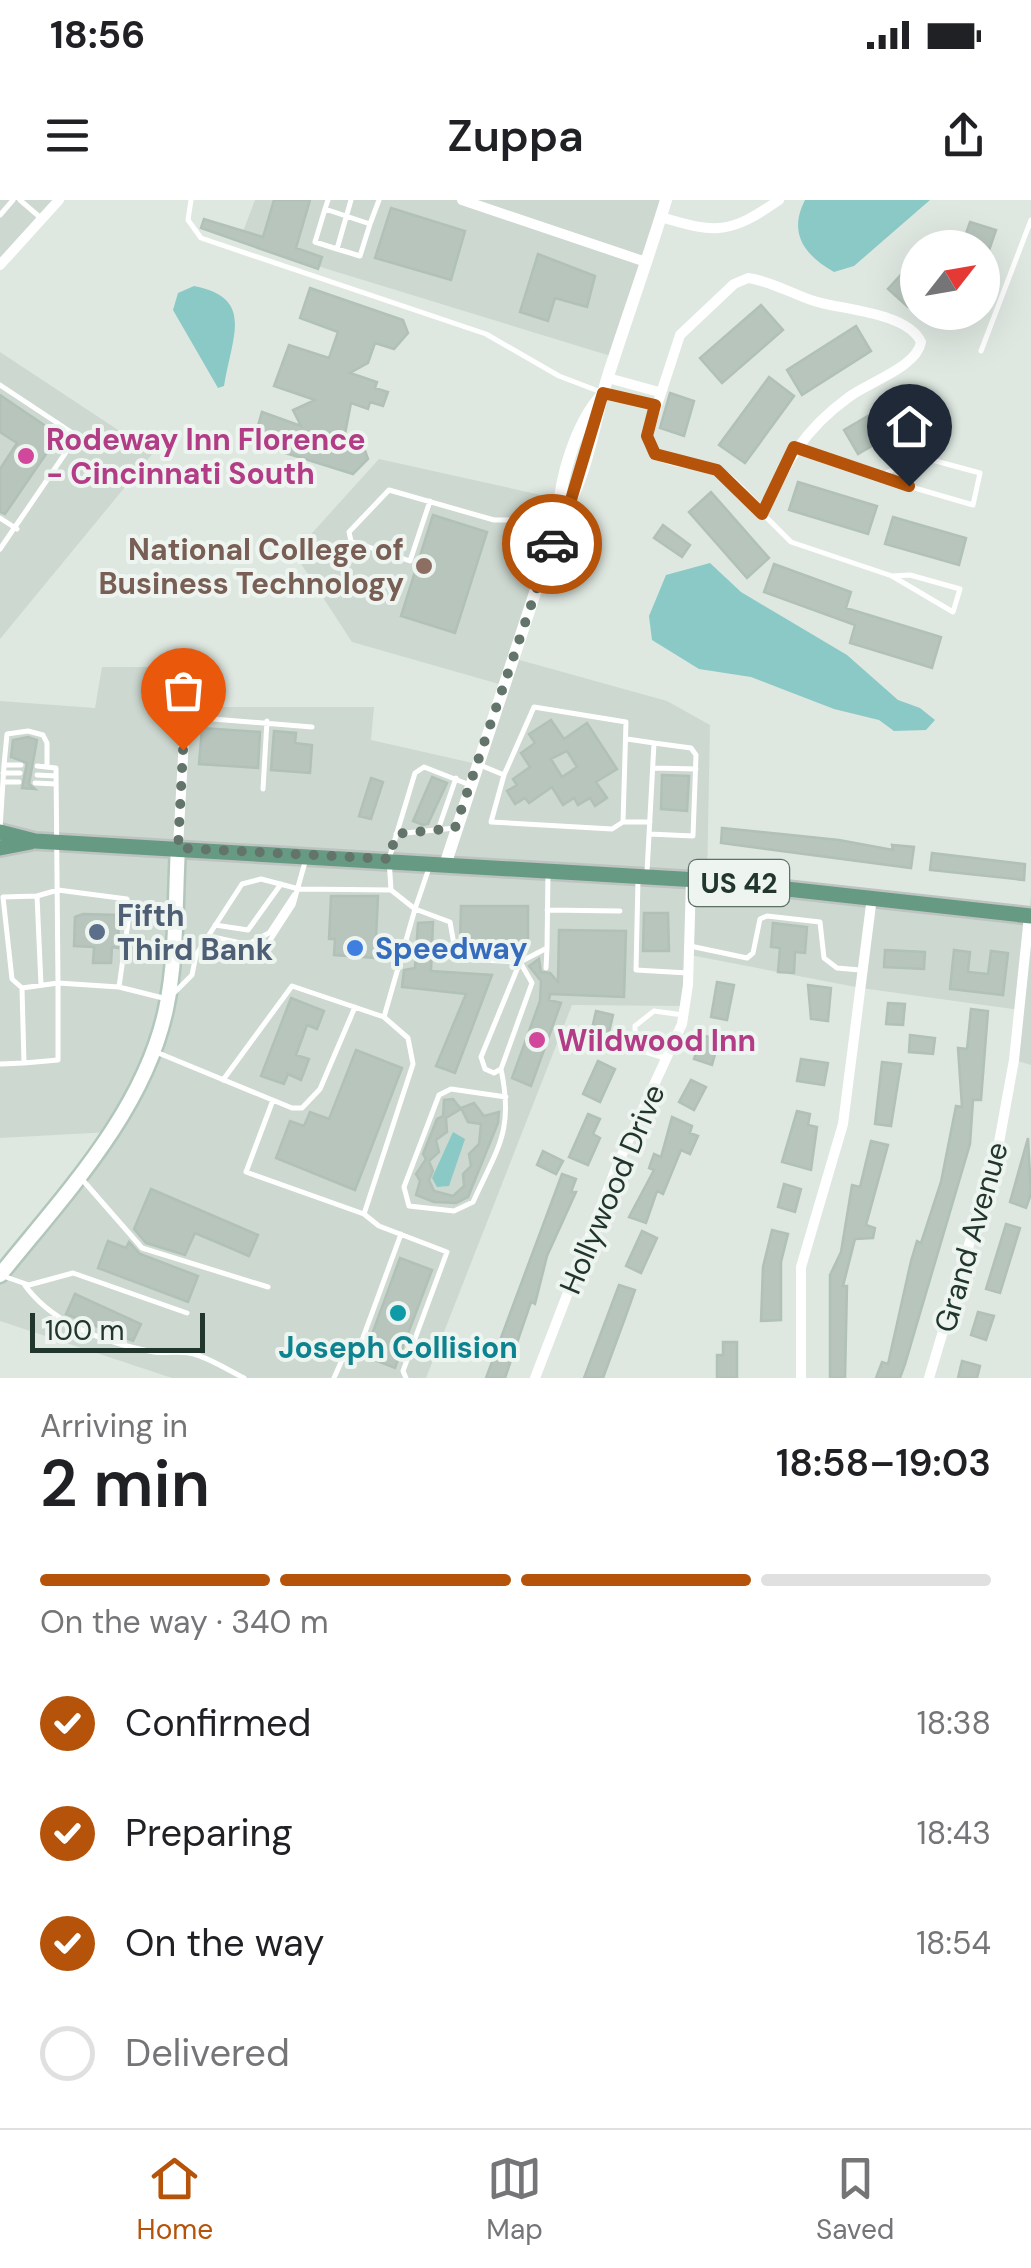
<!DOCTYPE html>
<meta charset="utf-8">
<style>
:root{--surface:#fff;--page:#f2f2f2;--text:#202124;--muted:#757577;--line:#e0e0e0;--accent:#b45309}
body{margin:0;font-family:"DM Sans",sans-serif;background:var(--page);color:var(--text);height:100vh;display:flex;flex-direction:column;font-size:38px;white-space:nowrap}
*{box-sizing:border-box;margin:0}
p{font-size:32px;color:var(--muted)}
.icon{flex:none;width:55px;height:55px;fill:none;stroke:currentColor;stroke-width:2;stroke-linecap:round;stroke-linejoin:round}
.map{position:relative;height:1178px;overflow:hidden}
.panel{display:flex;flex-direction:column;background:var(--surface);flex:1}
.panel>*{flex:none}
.needle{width:65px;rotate:59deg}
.tools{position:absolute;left:900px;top:30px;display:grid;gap:20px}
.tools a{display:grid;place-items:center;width:100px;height:100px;border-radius:50%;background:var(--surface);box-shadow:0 10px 40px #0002;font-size:50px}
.scale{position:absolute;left:30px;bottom:25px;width:175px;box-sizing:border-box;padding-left:10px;border:5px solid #21362c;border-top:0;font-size:28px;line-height:35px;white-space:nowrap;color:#21362c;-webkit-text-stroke:8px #eef5f0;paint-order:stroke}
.pin{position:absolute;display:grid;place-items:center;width:85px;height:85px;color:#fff;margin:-102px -42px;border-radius:50% 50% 50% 0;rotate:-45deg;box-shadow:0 0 10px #0007}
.pin .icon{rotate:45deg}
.courier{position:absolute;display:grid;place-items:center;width:100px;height:100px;margin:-50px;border:8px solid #b45309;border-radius:50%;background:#fff;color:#222;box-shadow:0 2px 12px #0007}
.summary em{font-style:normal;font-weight:600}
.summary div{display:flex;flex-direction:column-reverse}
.summary{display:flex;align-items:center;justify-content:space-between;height:170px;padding:0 40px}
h1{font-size:65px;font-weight:600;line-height:75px}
.bar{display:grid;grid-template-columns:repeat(4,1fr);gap:15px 10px;align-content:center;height:120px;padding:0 40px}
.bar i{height:12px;border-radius:8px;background:var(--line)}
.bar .selected{background:var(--accent)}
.bar p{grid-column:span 4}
ol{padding:0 40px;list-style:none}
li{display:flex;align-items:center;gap:30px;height:110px}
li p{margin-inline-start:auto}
li .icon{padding:10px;border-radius:50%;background:var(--accent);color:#fff;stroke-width:4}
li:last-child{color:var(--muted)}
li i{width:55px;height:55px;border:5px solid var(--line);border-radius:50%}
.status{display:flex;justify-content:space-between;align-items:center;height:70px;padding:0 50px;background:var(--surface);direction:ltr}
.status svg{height:28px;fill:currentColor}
header{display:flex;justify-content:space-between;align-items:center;height:130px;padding:0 40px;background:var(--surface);font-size:45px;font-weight:600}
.dock{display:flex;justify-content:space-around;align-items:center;height:140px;border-top:2px solid var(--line);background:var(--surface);font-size:28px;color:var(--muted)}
.dock a{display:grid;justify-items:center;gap:5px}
.dock .selected{color:var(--accent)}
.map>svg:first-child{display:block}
</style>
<div class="status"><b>18:56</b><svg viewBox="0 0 49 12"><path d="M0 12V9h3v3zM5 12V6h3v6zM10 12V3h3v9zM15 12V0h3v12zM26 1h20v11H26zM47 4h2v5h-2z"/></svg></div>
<header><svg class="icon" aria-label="menu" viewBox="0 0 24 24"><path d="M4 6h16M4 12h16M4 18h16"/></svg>Zuppa<svg class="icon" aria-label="share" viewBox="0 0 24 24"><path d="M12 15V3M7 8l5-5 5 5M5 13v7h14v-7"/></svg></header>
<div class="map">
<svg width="1031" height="1178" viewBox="0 0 1031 1178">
<rect width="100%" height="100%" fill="#dee8e1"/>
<path fill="#ccd8d0" d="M0,0H59L0,65Z
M255,0H666L614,157L239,42Z
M0,152L153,253L0,439Z
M379,259L559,299L516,459L667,501L710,525L707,681L1029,715L1031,695V865L1014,860L1019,810L861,788L690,755L686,806L572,805L426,1178H172L0,1121V1075L110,932L0,938V501L95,508L102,467H203V507H374L371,540L477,564L506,486L352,442L294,353Z"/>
<path fill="#8ac9c6" d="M805,0H930L854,66L834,72C804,55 788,33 805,0Z
M194,86C255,98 232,136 224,186L218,188L173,110L178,93Z
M710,363L741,392L847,455L898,500L920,508L935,520L926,530L894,531L879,520L834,509L751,477L699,469L652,440L649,416L666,375Z
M453,932L465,939L449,986L437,987L432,978Z"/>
<path fill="#b7c5bd" stroke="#b1c1b7" stroke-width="2.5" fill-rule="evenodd" d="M274,0H310L296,48L322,57L318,69L201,28L204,19L263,37Z
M391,8L465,31L451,80L375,58Z
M970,22L996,30L984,65L982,48H961Z
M538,54L595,76L587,107L555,98L548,121L520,112Z
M918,56V96L908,107L888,89Z
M310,88L403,120L408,133L394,149L375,143L368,163L350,173L377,182L375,188L388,192L383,206L370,202L368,209L351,203L344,239L363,245L368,259L353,274L253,243L262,212L301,226L293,210L315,200L274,186L289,145L329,158L338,132L300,118Z
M761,105L783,130L722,183L700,158Z
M856,126L871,151L802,195L787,170Z
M769,177L794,196L745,263L719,245Z
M916,188L930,212L858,254L844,230Z
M670,193L694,201L684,236L660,228Z
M0,195L59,235L5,314L0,312V269L17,243L0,232Z
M798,282L877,306L868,334L789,310Z
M711,292L769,358L747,378L689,312Z
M433,315L487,332L455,433L401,416Z
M893,317L966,338L959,365L885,344Z
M663,325L690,345L682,357L654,338Z
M774,364L851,392L846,408L941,437L932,468L850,443L855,425L764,392Z
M551,520L564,539L587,523L617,569L596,582L607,598L595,606L590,598L578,605L574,598L563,605L552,587L529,603L525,598L515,604L507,591L517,585L513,579L530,567L521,553L535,543L529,534ZM567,551L577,567L562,577L551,559Z
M202,528L260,532L258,568L199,564Z
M274,531L296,533L295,543L312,545L310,573L271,570Z
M28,537L37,540L29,584L35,589L22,588L27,563L11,557L13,540Z
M662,575L689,576L687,611L661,609Z
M432,577L447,583L428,624L423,625L413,621Z
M371,578L383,582L371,619L359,616Z
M722,628L839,640L893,650L892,645L914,647L911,668L721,643Z
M932,653L1025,664L1024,680L930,670Z
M331,696H378L375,758L334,755L335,739H329Z
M461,706H528V744H460Z
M644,713H668L669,751H643Z
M83,714L119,715L118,748L112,747L111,763H93L94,747L74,746L75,717Z
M433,722L431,771L492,775L455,873L436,866L466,794L402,787L404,770L415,768L418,723Z
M773,723L807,727L805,753L795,752L794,773L778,772L780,748L771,747Z
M559,730L626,731L624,797L550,794L549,800L561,803L531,886L512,878L540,801L541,781L529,766L539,759L541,772L550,773L558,782Z
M885,750L925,752L924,769L884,767Z
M954,750L970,752L968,772L988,774L991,751L1008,753L1003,795L950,789Z
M717,782L734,785L727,820L711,817Z
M808,785L831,788L828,821L811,819Z
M291,798L324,811L317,829L307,825L296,855L309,859L301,880L288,874L284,884L261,876Z
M888,803L905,804L903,825L886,824Z
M971,809L988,811L981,900H973L970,944L905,1164L900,1178H876L882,1162L888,1164L911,1061L917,1041L921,1043L941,982L956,906L962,907L958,848L967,849Z
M596,811L613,815L605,850L588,846Z
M702,835L719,840L712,865L694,859Z
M910,835L935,838L933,854L909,852Z
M356,850L402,868L355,990L276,958L290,921L304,926L310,912L329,919Z
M801,859L828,863L824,885L797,881Z
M598,861L615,869L600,902L583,894Z
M882,862L901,864L891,926L875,924Z
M691,880L706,887L694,910L679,902Z
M453,899L461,909L446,918L447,932L436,940L439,952L429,961L433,971L429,980L434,991L453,996L464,986L463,974L471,966L469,954L479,944L481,924L468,922L461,908L474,903L484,916L499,912L498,923L468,997L456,1003L434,1002L416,995L420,981L416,974L426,959L423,954L437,919L443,916L444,900Z
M797,911L810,914L808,925L817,927L811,970L782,962Z
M588,914L600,919L593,934L600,938L588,965L569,957Z
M672,917L692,926L690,933L698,936L690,954L681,950L663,994L657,991L646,1023L629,1017L654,970L649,968L654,954L661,957Z
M1028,938L1031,994L1026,1008L1010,1002Z
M871,941L888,945L866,1025L875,1028L873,1038L855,1039L843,1086H847L845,1178H830V1075L841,1052L852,985L860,987Z
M543,951L563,961L556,974L537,965Z
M562,974L576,979L571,992H576L547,1056L535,1104L531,1102L505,1178H486Z
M784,984L801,989L795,1012L778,1007Z
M151,989L258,1035L249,1056L195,1033L185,1055L146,1043L134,1029Z
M1006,1024L1020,1028L1000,1093L986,1089Z
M772,1030L788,1034L781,1062V1120L761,1121L763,1067Z
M642,1031L657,1038L641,1073L626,1066Z
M108,1041L126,1048L129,1042L140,1054L198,1076L188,1102L98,1068Z
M400,1058L432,1070L395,1168L364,1156Z
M619,1085L635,1090L625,1118L603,1178H584Z
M75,1094L141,1124L133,1141L66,1114Z
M978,1112L994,1116L986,1140L971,1135Z
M723,1142H737V1178H717V1155H723Z
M962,1161L980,1166L977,1178H958Z"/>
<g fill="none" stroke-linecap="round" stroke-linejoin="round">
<defs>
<path id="secondary" d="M0,1075C64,995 144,912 166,809C177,757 175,701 178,647"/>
<path id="primary" d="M0,632L35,641L715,681L1031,716
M0,648L31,642"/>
</defs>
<use href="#secondary" stroke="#b2c7bb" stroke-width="19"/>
<use href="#primary" stroke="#bcc3c0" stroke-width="20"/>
<path stroke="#fff" stroke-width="5" d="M20,0L42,19
M191,0L188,20L201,38L486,134L559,176L601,192
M328,0L325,9L370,24L360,56L337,49
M325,9L315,42L337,49L351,0
M0,15L13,0
M370,24L379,0
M981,151L1031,20
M0,185L77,236L0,349
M797,248L877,277L973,305L980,273L921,257L877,277
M430,301L410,361L351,341L349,332L389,290L494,320H556
M763,314L791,342L892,376L953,412L960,389L910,375L892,376
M0,318L17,329
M188,517L312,527
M627,539L654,543L647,672
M4,565L7,534L28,531L43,535L47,543V567
M480,565L504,575
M37,566L56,568L58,783L119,787L167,799
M654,568L696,569
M3,573H20
M37,575L56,576
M3,582H19
M35,583L56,584
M263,589L267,521
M623,622L626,522L534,507L504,575L491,622L612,629L623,622H650
M439,627L456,578
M0,629L4,565H21
M396,634L455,628
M649,634L693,636L696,555L691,548L654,543
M430,665L415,709L450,722L455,750L462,759L520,762L532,783L501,869L494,873L485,869L481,857L520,762L547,748L548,672
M638,679L636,770L688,773
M37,696L58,690L127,699L130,708L119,787
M3,697L12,779L22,788L58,783V860L24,863
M3,697L37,696L41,785
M547,710L620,711
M215,725L248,730L281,684
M208,736L255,746L269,742L293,705L305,662
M250,743L269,733L294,695
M690,746L747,758L753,753L760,719L767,716L820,722L824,758L837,768L860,770
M546,768L547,748
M175,792L192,775L196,755L242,684L261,679L299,689L391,690L389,659L415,573L424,567L470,585
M156,852L292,908H302L320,889L355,807
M665,858L636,849L635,826L654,811L683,815
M0,864L24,863L22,788
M501,869C514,931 498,947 473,1002L454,1011L409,1006L404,987L439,895L451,889L506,897
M223,880L292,786L384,817L415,709L391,690
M273,900L246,972L364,1014L413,864L408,838L384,817
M80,977L142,1048L268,1087
M364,1014L379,1026L447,1052L403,1171L406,1178
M3,1076L29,1085L73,1073L187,1113
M24,1084C53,1125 106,1143 154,1152C167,1154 181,1150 194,1154C211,1159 228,1170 244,1178
M334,1178L342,1160L357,1154L401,1034"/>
<path stroke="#fff" stroke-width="10" d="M462,0L646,62
M661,17C717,34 730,34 779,0
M0,65L59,0
M748,78C771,81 792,94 814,101C842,110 907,112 921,142C917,167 869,182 849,197C802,231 786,263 763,314C750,300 737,284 721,273C698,258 652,270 647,236L680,135L734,84Z
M608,178L659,192
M603,193L655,205
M178,647L186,502
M535,1178L618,963L682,824L688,785L691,680
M801,1178V1067L843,924L872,697
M929,1178L998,948L1014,860L1029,716"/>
<path stroke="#fff" stroke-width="12" d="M559,320C558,282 576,223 602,195
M446,662L559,320C588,278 593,224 608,176C627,117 648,59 666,0"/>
<use href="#secondary" stroke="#fff" stroke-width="14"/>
<use href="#primary" stroke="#669a82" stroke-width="15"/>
</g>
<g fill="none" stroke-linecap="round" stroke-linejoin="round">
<path stroke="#63746b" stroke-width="10" stroke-dasharray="0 18" d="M183,550L178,648L389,659L396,634L455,628L552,344"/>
<path stroke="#b45309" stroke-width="12" d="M552,344L570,303L603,193L655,205L647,236L655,254L717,270L762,314L794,247L909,286"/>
</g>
<g fill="#d1479c" stroke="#eef5f0" stroke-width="4">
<circle cx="26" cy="256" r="10"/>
<circle cx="537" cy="840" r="10"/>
</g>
<circle fill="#8d6e63" stroke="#eef5f0" stroke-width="4" cx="424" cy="366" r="10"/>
<circle fill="#5c6f8a" stroke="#eef5f0" stroke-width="4" cx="97" cy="732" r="10"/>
<circle fill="#3f7fe0" stroke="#eef5f0" stroke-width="4" cx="355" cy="748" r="10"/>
<circle fill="#0f9aa8" stroke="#eef5f0" stroke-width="4" cx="398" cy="1113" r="10"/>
<g text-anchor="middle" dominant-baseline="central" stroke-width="8" stroke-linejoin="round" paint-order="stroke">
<rect fill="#eef5f0" stroke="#5e6f67" stroke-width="2.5" x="689" y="660" width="100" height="46" rx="8"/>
<g font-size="28" font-weight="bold" fill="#21362c">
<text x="739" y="683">US 42</text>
</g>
<g font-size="30" font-weight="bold" fill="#b23c85" stroke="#eef5f0" text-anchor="start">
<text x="46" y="239">Rodeway Inn Florence<tspan x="46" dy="34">- Cincinnati South</tspan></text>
<text x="557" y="840">Wildwood Inn</text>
</g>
<g font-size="30" font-weight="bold" fill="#785e54" stroke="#eef5f0" text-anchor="end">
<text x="404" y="349">National College of<tspan x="404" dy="34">Business Technology</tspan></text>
</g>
<g font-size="30" font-weight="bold" fill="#4e5e75" stroke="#eef5f0" text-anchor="start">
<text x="117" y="715">Fifth<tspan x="117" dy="34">Third Bank</tspan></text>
</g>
<g font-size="30" font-weight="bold" fill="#366cbe" stroke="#eef5f0" text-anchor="start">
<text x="375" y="748">Speedway</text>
</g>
<g font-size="30" fill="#21362c" stroke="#eef5f0">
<text transform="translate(612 989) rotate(-67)">Hollywood Drive</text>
<text transform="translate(971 1037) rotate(-74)">Grand Avenue</text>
</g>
<g font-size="30" font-weight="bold" fill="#0d838f" stroke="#eef5f0">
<text x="398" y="1147">Joseph Collision</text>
</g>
</g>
</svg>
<div class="tools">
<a><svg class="needle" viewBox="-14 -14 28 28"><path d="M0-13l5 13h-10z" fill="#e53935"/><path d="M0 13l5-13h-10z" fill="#757577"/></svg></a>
</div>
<div class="scale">100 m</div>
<div class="pin" style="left:183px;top:550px;background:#ea580c"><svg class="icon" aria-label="bag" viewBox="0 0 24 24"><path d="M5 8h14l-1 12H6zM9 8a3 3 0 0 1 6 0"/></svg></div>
<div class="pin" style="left:909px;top:286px;background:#1f2937"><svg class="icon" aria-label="home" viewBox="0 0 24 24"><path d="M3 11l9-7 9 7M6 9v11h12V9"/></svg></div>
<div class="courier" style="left:552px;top:344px"><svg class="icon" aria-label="car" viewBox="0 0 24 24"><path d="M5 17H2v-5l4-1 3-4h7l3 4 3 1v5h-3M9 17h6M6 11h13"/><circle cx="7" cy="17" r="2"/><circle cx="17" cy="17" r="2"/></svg></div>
</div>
<section class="panel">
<div class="summary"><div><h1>2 min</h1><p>Arriving in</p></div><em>18:58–19:03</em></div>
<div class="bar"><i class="selected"></i><i class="selected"></i><i class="selected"></i><i></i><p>On the way · 340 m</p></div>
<ol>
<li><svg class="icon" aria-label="check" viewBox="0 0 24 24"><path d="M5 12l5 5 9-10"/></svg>Confirmed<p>18:38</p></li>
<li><svg class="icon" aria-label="check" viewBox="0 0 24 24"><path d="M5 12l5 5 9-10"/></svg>Preparing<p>18:43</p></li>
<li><svg class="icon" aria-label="check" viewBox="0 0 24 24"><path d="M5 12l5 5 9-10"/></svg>On the way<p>18:54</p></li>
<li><i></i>Delivered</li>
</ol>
</section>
<nav class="dock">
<a class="selected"><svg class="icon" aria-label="home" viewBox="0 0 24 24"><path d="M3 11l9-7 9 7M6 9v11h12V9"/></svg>Home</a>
<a><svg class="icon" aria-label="map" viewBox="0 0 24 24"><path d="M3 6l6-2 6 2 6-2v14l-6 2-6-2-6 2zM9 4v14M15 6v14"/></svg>Map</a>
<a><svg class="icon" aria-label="saved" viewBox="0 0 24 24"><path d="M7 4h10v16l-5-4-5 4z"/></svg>Saved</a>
</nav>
